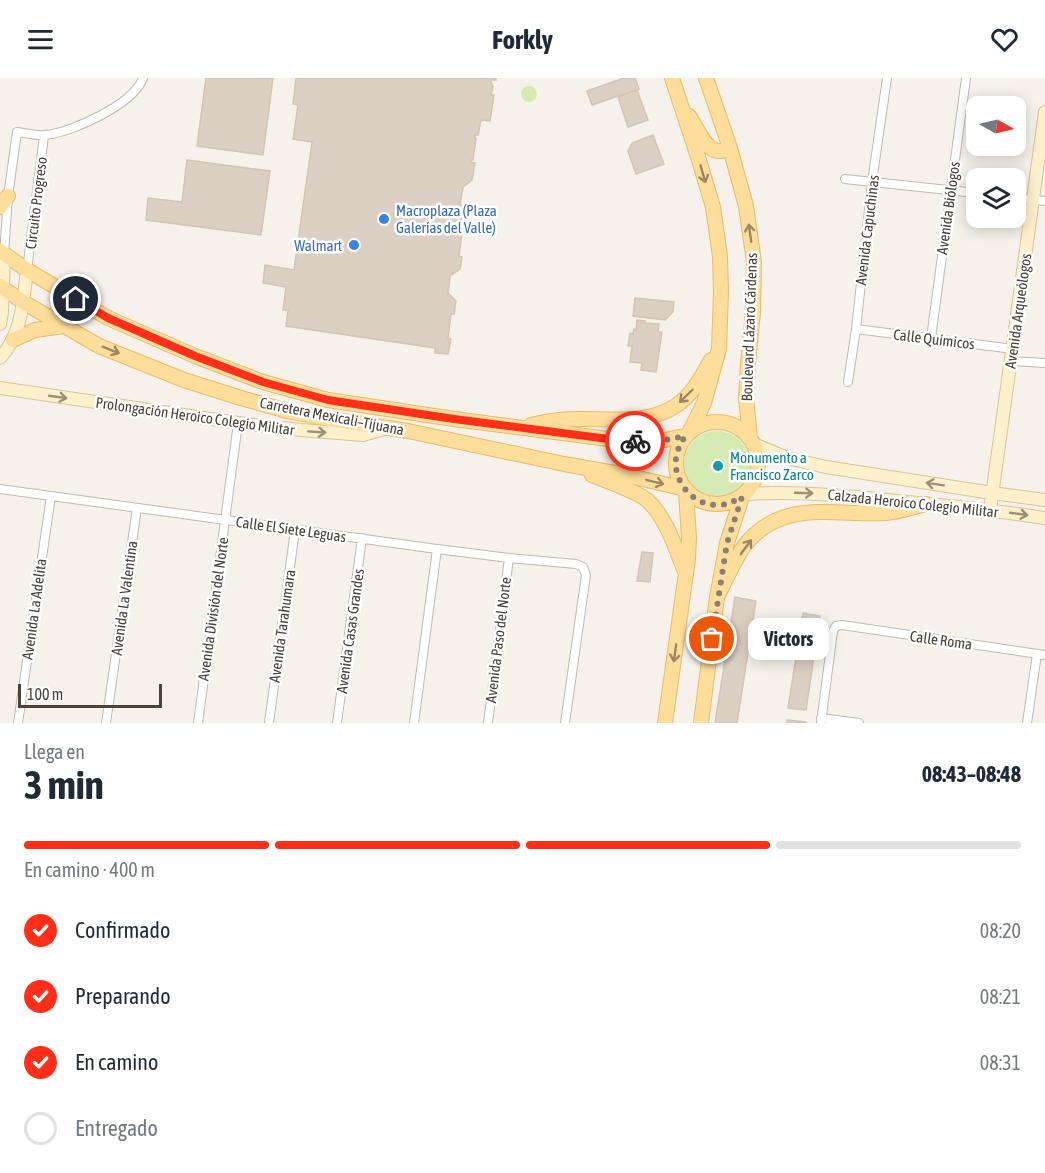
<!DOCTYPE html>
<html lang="es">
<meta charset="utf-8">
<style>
:root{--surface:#fff;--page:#f2f2f3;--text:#1f2937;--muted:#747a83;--line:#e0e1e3;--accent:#ff2f19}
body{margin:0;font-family:"Asap Condensed",sans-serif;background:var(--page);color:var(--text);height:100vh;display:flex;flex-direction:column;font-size:22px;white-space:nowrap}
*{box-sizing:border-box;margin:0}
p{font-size:20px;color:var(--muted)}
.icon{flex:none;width:33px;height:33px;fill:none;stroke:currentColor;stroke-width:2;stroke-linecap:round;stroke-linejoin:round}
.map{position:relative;height:645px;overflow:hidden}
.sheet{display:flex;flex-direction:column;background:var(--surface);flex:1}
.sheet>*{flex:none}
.needle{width:39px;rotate:98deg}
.buttons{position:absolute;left:966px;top:18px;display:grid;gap:12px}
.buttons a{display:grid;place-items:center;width:60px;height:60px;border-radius:12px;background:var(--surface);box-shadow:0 3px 15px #0003;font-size:30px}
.scale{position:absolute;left:18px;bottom:15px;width:144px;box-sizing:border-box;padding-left:6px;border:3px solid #4b4238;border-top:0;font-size:16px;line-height:21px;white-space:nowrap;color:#4b4238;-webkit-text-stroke:4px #fff;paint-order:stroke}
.pin{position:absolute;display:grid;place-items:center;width:51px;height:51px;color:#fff;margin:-26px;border:3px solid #fff;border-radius:50%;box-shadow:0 2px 6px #0007}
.courier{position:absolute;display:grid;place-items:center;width:60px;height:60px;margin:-30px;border:4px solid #ff2f19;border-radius:50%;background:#fff;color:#222;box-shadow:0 2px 8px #0007}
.bubble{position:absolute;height:42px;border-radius:12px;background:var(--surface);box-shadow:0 3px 15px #0003;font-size:20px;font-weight:700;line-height:42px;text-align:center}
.summary em{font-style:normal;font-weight:700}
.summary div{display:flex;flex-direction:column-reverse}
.summary{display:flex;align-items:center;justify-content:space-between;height:102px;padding:0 24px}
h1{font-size:39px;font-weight:700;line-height:45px}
.bar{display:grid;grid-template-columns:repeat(4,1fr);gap:9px 6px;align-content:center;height:72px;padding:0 24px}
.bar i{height:8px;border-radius:4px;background:var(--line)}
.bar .on{background:var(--accent)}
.bar p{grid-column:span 4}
ol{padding:0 24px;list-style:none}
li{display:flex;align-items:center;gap:18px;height:66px}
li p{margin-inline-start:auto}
li .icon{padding:6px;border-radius:50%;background:var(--accent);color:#fff;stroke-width:4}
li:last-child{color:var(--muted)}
li i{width:33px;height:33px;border:3px solid var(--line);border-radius:50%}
header{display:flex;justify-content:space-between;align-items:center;height:78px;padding:0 24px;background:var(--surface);font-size:27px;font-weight:700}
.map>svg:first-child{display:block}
</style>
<header><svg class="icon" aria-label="menu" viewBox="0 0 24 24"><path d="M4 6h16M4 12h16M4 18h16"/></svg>Forkly<svg class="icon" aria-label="heart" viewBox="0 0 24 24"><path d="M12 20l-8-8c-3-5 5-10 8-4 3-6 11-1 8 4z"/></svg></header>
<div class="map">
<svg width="1045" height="645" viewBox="0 0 1045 645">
<rect width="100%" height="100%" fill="#f6f2eb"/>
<path fill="#d5ebb3" d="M521 16a8 8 0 1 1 16 0a8 8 0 1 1-16 0Z
M684 386a33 33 0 1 1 66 0a33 33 0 1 1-66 0Z"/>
<path fill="#dbd0c3" stroke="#d3c5b2" stroke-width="1.5" d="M206,0H273L263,77L197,68Z
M296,0H496V2H491V4L493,8L491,17H494L490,43L481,42L478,57H475V59L476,60L473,82H471V84L475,85L472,102L463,109L460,126L468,135L466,147H463L459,178L462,179L460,191L450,198L448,215L456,223L454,236H451L448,260L451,261L448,276L435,275V270L286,248L288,232H283L286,209L263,205L265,187L294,192L312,64L293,61L298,27L293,26Z
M624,0H635L639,11L592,27L587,13Z
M637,12L648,42L628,49L618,19Z
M653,57L664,86L636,96L628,73L632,65Z
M187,82L270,93L261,157L146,142L148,120L182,124Z
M635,220L674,224L673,234L665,242L633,238Z
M637,242L645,243V245L659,246L658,254H662L656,294L641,292L642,285L630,284L632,268H628L630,255L633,256L634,251L636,252Z
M642,474L653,475L650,504L637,503Z
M735,519L756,523L737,645H715Z
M803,535L820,538L806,632L788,630Z
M787,642L806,644V645H787Z"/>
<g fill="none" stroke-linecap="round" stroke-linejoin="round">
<defs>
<path id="street" d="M845,101L976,115
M1016,120L1045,123
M4,177L8,118L17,54C26,55 36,58 45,57C71,55 134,26 143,0
M27,192L44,58
M856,251L1013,271
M931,260L966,0
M1011,283L1045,285
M848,304L856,251L872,104L887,0
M0,411L437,471L509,480L576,486L583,489L586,497L565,645
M821,640L859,645
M18,645L51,418
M106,645L137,430
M198,645L238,345
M269,645L295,452
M337,645L362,460
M414,645L437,471
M488,645L509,480
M821,645L833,553L836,548L842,547L1045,577
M1027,645L1037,576"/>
<path id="secondary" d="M0,246L2,234L4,177
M0,280C22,257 23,223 27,192
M0,310L238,345L301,352L363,357L388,350
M754,366L787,380L826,389L992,415L1045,422
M746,416C800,413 853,418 907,424C953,428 999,433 1045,440
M990,432L1045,34"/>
<path id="primary" d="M672,0L699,82L713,129L720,178L721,214L719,271L704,325L690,353
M706,0L730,70L746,128L754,184L753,234L748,286L746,320L750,360
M689,38C697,49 706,75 721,73C721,73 729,71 730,70
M0,129L8,118
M0,173L27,192L108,240L195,278L263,304L328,322L454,341L624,363L665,362L685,358
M0,208L23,224L99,268L184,302L241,320L287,333L329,341L408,353L564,386L626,397L685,411
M13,262L35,252L63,248
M676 385a41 41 0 1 1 82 0a41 41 0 1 1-82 0Z
M531,347C540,345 549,343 559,342C598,337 642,351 677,327C693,316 702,298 711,282
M592,397C606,403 636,413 647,422C667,440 676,472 686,496
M717,519C726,502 734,482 745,467C782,420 836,438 886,435C899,434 913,429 926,426
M665,645L688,481L689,460L686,414
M701,645L717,519L727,465L742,419"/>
</defs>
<use href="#street" stroke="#c2b9ad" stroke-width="10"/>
<use href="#secondary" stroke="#d7c499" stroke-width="14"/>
<use href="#primary" stroke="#e9ba66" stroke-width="16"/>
<use href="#street" stroke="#fff" stroke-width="8"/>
<use href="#secondary" stroke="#fff0cc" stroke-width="12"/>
<use href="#primary" stroke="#ffdd9b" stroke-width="14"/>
</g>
<defs><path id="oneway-shaft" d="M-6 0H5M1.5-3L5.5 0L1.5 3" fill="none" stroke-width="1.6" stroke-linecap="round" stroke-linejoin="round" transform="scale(1.5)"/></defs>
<g stroke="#9c8865">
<use href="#oneway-shaft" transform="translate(703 96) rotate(74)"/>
<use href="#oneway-shaft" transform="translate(750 155) rotate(-98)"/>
<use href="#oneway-shaft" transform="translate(111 272) rotate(22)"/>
<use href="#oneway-shaft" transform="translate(686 318) rotate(136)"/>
<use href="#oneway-shaft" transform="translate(655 404) rotate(14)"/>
<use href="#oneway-shaft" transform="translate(746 469) rotate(-54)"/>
<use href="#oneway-shaft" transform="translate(675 575) rotate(98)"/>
</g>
<g stroke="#9c907b">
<use href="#oneway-shaft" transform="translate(58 319) rotate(8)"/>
<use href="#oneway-shaft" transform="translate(317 354) rotate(4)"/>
<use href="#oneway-shaft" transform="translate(935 406) rotate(-171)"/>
<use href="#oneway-shaft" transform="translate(804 415) rotate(2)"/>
<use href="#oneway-shaft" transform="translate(1019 436) rotate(8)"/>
</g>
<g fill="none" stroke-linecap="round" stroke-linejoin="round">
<path stroke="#878077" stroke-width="6" stroke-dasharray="0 10.8" d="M635,363L665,362L685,358C681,365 677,372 676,380C673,405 694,428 719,427C727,427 734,423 742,419L727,465L712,561"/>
<path stroke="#ff2f19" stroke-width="8" d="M76,221L108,240L195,278L263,304L328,322L454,341L624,363H635"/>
</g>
<g fill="#3f7fe0" stroke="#fff" stroke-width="2">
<circle cx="384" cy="141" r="6"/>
<circle cx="354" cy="167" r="6"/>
</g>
<circle fill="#0f9aa8" stroke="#fff" stroke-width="2" cx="718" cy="388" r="6"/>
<g text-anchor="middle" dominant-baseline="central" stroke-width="5" stroke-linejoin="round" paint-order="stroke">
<g font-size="15" fill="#4b4238" stroke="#fff">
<text transform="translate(36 125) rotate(-83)">Circuito Progreso</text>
<text transform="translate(948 130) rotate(-82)">Avenida Biólogos</text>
<text transform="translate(867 152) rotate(-83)">Avenida Capuchinas</text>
<text transform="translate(1018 233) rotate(-82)">Avenida Arqueólogos</text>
<text transform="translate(749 249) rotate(-88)">Boulevard Lázaro Cárdenas</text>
<text transform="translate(934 261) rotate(7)">Calle Químicos</text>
<text transform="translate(195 338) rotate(8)">Prolongación Heroico Colegio Militar</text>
<text transform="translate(332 338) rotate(11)">Carretera Mexicali–Tijuana</text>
<text transform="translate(913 425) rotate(6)">Calzada Heroico Colegio Militar</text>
<text transform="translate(291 451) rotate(8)">Calle El Siete Leguas</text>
<text transform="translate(124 520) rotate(-82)">Avenida La Valentina</text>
<text transform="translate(34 531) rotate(-82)">Avenida La Adelita</text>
<text transform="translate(213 531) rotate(-82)">Avenida División del Norte</text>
<text transform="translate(282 548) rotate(-82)">Avenida Tarahumara</text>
<text transform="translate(350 553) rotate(-82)">Avenida Casas Grandes</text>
<text transform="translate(498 562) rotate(-83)">Avenida Paso del Norte</text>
<text transform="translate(941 562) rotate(8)">Calle Roma</text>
</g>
<g font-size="15" fill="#366cbe" stroke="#fff" text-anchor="start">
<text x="396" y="132">Macroplaza (Plaza<tspan x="396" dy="17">Galerías del Valle)</tspan></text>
<text x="342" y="167" text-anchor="end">Walmart</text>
</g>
<g font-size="15" fill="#0d838f" stroke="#fff" text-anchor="start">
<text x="730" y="379">Monumento a<tspan x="730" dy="17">Francisco Zarco</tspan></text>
</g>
</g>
</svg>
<div class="buttons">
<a><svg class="needle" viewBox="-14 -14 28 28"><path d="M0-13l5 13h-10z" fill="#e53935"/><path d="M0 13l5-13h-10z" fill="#747a83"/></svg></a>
<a><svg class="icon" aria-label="layers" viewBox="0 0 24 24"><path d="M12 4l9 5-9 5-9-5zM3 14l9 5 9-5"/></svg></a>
</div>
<div class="scale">100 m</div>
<div class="pin" style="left:712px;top:561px;background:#ea580c"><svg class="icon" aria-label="bag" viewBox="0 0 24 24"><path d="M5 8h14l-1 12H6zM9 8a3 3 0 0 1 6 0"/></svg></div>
<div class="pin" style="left:76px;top:221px;background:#1f2937"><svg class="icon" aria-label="home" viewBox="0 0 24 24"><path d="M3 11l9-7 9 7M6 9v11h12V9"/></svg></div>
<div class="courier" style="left:635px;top:363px"><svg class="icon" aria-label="bike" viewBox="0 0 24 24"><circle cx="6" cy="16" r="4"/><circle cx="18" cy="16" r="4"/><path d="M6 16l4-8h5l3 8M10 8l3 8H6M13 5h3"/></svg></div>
<div class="bubble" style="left:748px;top:540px;width:81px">Victors</div>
</div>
<section class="sheet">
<div class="summary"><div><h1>3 min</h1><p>Llega en</p></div><em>08:43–08:48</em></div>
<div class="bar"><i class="on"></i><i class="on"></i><i class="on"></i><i></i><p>En camino · 400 m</p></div>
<ol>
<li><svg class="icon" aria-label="check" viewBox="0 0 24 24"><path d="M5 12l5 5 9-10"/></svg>Confirmado<p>08:20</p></li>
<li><svg class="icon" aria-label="check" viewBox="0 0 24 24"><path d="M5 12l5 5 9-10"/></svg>Preparando<p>08:21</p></li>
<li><svg class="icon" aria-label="check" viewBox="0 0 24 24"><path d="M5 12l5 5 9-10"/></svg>En camino<p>08:31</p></li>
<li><i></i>Entregado</li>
</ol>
</section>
